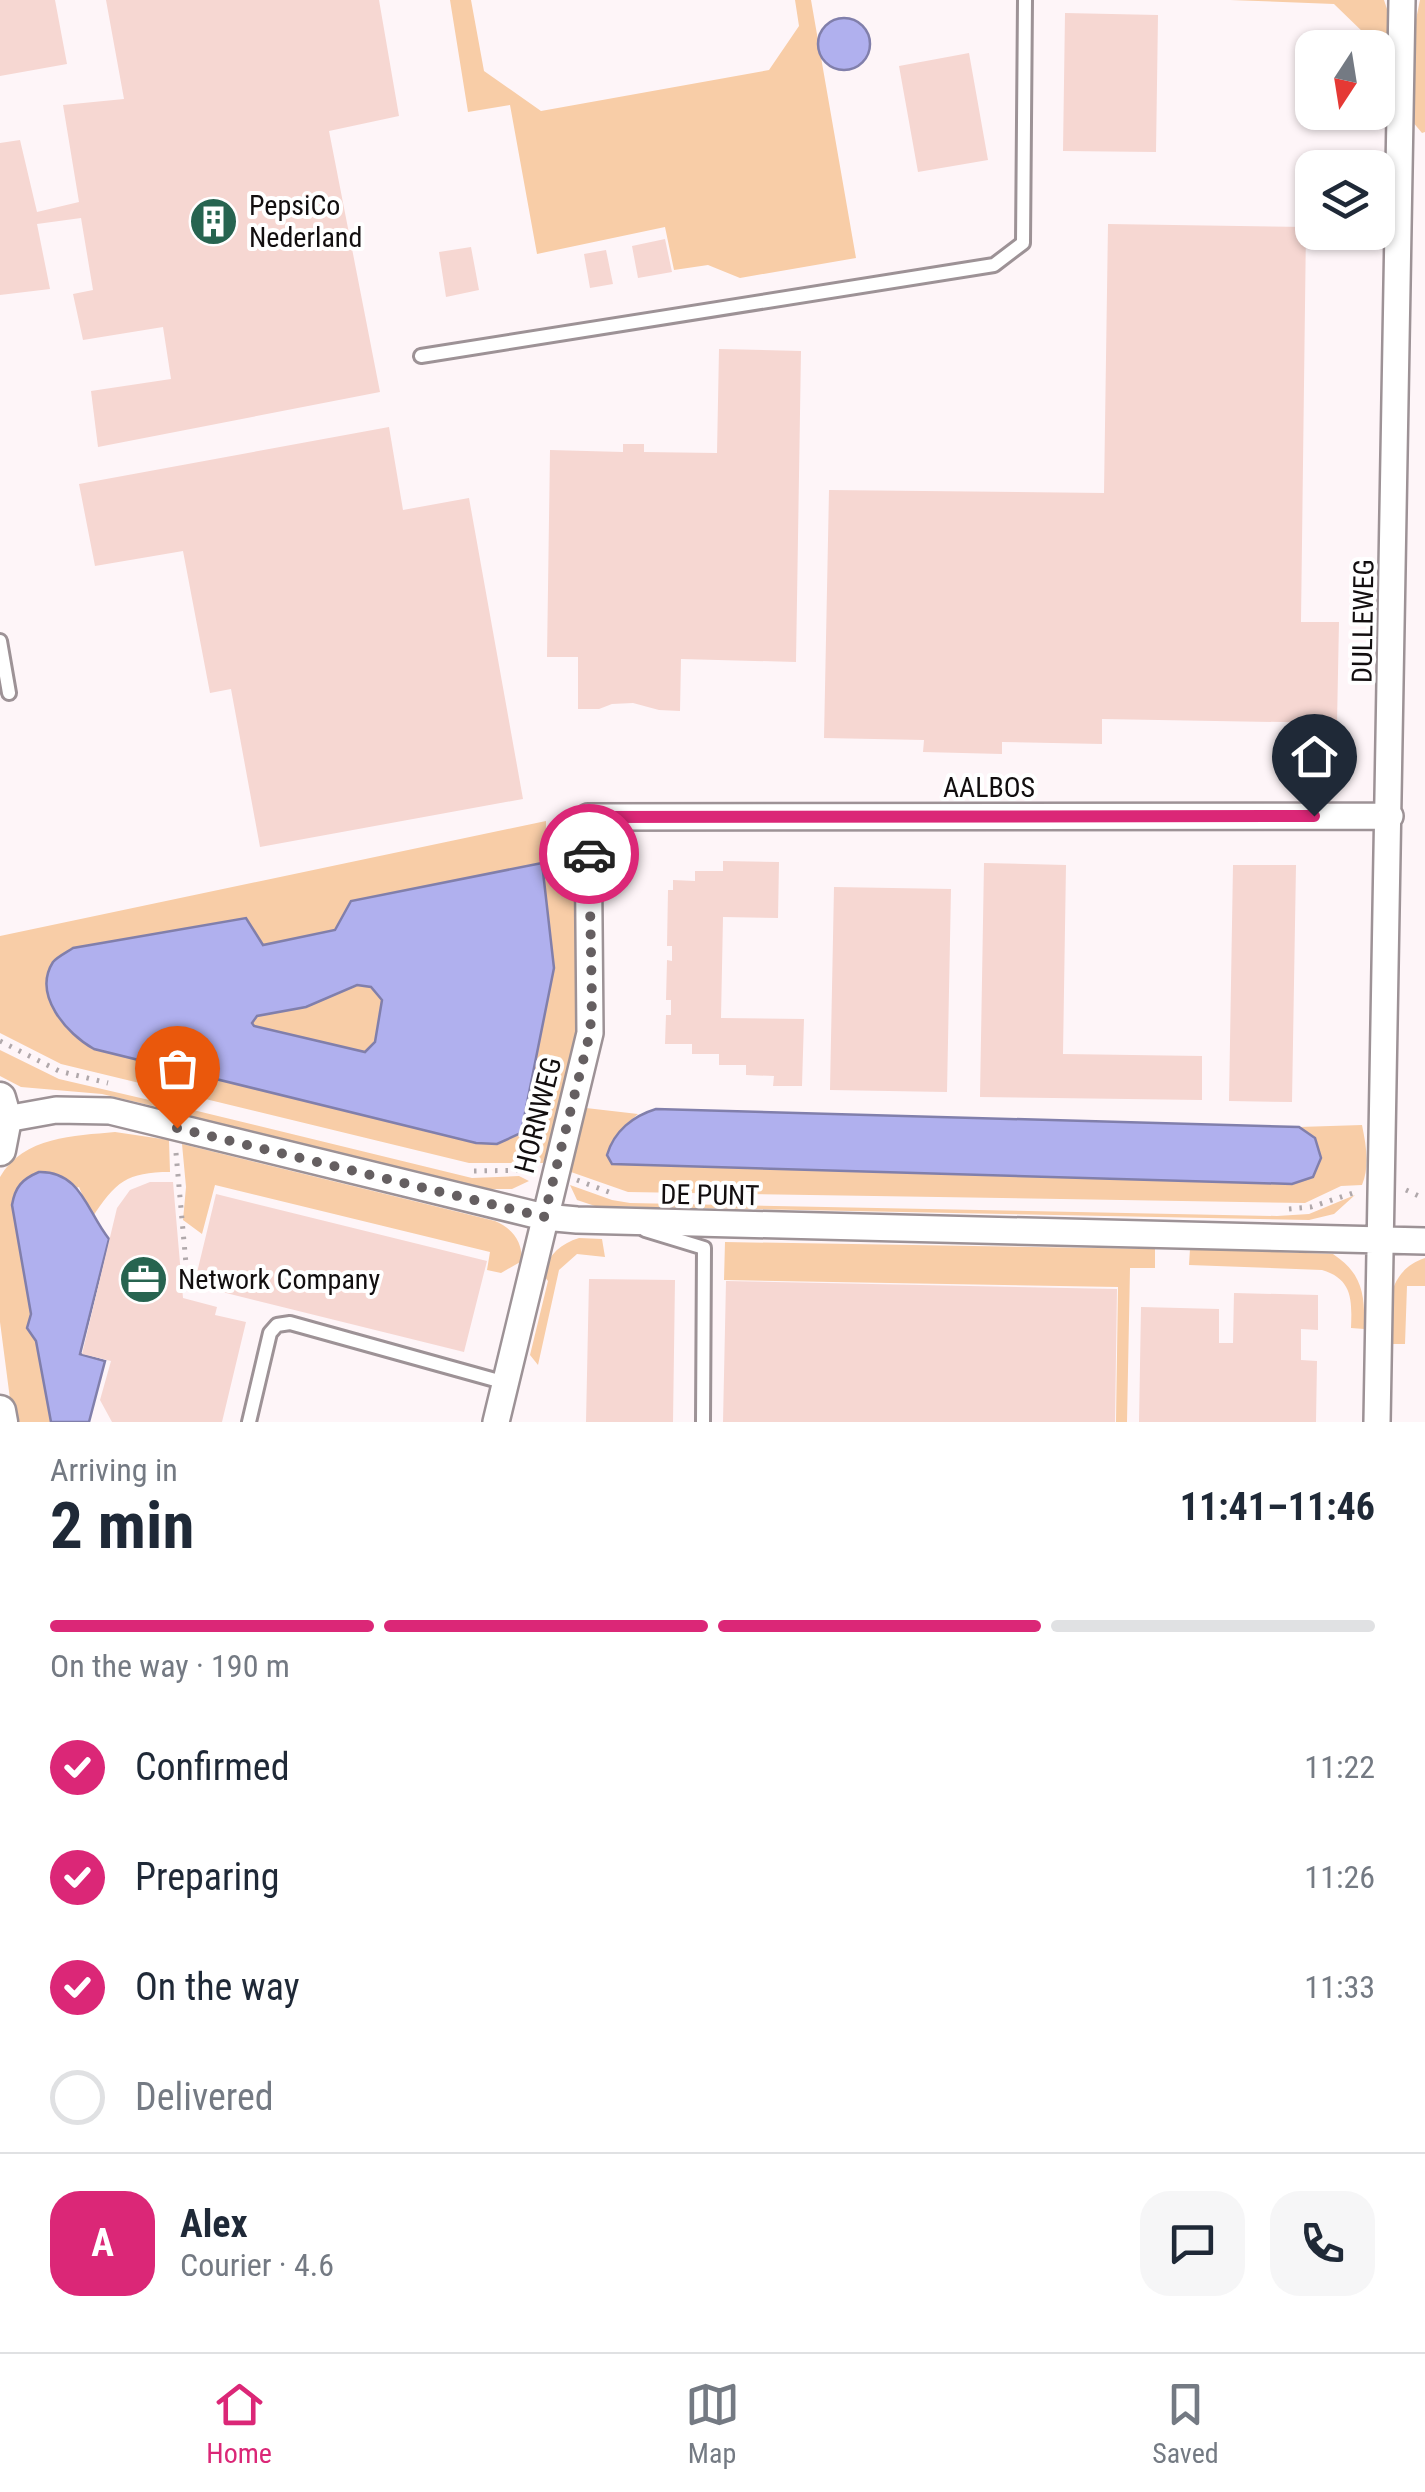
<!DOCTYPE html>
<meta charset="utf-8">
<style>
:root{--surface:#fff;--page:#f6f6f7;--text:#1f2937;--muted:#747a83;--line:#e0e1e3;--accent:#db2777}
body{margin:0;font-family:"Roboto Condensed",sans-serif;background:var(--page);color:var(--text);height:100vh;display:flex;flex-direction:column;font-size:38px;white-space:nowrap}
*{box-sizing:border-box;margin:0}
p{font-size:32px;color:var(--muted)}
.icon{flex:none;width:55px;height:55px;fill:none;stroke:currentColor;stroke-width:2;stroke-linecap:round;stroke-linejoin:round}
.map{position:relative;height:1422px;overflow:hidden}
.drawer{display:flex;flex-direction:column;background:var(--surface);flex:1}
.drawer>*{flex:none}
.needle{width:65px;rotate:192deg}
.buttons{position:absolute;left:1295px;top:30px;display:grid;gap:20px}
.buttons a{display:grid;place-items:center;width:100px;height:100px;border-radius:20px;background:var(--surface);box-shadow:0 2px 8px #0004;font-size:50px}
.pin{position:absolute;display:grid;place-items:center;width:85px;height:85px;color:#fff;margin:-102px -42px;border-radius:50% 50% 50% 0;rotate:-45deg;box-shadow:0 0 10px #0007}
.pin .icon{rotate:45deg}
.courier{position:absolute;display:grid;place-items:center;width:100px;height:100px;margin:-50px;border:8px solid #db2777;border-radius:50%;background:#fff;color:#222;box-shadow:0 2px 12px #0007}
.headline em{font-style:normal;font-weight:700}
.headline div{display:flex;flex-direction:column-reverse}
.headline{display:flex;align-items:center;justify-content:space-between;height:170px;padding:0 50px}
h1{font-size:65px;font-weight:700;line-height:75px}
.bar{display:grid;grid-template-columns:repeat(4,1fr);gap:15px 10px;align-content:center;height:120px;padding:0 50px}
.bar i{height:12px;border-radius:8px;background:var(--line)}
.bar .on{background:var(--accent)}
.bar p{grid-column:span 4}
.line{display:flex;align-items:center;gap:25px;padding:0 50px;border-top:2px solid var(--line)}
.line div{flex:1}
.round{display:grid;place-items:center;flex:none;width:105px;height:105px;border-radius:30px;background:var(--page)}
ol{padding:0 50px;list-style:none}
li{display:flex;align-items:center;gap:30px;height:110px}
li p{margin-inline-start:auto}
li .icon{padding:10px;border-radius:50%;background:var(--accent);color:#fff;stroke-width:4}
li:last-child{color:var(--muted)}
li i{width:55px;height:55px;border:5px solid var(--line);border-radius:50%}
.menu{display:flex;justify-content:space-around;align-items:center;height:140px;border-top:2px solid var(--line);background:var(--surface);font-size:28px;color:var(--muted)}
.menu a{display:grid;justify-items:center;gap:5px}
.menu .on{color:var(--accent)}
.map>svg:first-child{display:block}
</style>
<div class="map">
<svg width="1425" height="1422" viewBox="0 0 1425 1422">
<rect width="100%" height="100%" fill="#fef5f8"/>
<path fill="#f8cda7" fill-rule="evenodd" d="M450,0H471L484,71L541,111L769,70L799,26L795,0H811L856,258L740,278L708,265L674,270L665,227L537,254L510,105L468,112Z
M1230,0H1384L1388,12L1387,84L1378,91V48L1367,47V36L1334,4Z
M1420,0H1425V132L1422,133L1412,121L1414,29Z
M546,821V836L569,838L573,864L580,1018L548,1158L543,1163H469L61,1064L0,1033V936ZM335,930L554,968L521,1133L295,1099L94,1049L66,1028L54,960L73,948L263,945Z
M357,985L372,987L382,1000L375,1042L365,1052L254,1026L251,1022L257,1016L307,1007Z
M0,1050L59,1079L175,1106V1111L102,1094L21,1087L0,1076Z
M586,1108L638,1114L624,1126L1318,1148L1299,1127L1362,1125C1366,1145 1370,1165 1362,1185L1341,1186L1305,1203L628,1192L571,1172Z
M189,1109L472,1178L519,1176L529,1181L512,1189H490L188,1116Z
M115,1132L169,1140L170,1172C127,1172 115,1182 92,1218L79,1187L13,1212L31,1314L28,1331L36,1340L51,1422H13L0,1322V1177C24,1136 74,1136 115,1132Z
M182,1144L495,1221C513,1229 522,1241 522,1261L501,1273L487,1270L490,1252L215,1185L202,1234L183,1220L186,1187Z
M570,1185L612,1200L630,1203L1277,1216L1309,1214L1355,1195L1334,1214L1309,1220L595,1206L577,1200Z
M579,1238L602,1239L605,1257L577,1254L559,1270L538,1365L530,1355L548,1281L543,1275C548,1255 560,1244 579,1238Z
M725,1242L1155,1249V1268H1130L1127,1422H1116L1118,1287L724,1280Z
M1190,1249L1333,1254C1363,1274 1365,1295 1364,1329L1351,1328C1352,1301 1353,1279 1322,1270L1189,1265Z
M1425,1258V1286H1407L1405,1344H1387C1388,1309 1386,1271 1425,1258Z"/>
<path fill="#b0b0ee" stroke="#817fab" stroke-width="2.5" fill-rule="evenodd" d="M818 44a26 26 0 1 1 52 0a26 26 0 1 1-52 0Z
M542,863L554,968L521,1133L497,1144L476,1143L94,1049C67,1034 32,995 53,962C57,957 67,952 73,948L246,918L263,945L335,930L351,901ZM357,985L371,987L382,1000L375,1042L365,1052L254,1026L252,1023L257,1016L306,1007Z
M656,1109L1299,1127L1315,1138L1321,1158L1313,1177L1292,1184L612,1164L607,1155C614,1131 633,1116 656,1109Z
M39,1172C81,1171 87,1212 109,1239L80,1354L105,1361L89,1422H51L36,1341L27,1328L31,1314L12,1205C15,1187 22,1179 39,1172Z"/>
<path fill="#f6d7d2" d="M0,0H55L67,64L0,76Z
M106,0H379L399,116L329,131L380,392L98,447L91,391L171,379L163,327L83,340L73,294L93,290L81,218L37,224L50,289L0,295V143L20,140L37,212L79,202L63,105L124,99Z
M1065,13L1158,15L1156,152L1063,151Z
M969,53L988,160L918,172L899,66Z
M1108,224L1306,227L1301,622H1339L1337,723L1102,719V744L1002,742V754L923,752L924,740L824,738L829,490L1104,493Z
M665,239L672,272L638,278L632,246Z
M471,247L479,290L446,297L439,252Z
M606,250L613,284L590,288L584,254Z
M719,349L801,351L796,662L681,659L680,711L659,710L633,703L612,704L599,709H578V657H547L550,450L623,452V444H644V452L717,453Z
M389,427L403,510L469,498L523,799L260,847L231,689L210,693L183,551L95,566L79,484Z
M723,861L779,862L778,918L723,917L721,1018L804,1019L802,1086H773L774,1076L746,1075V1065H719V1054H692V1044H665L666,1015H671V1000H666L667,960L672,961V946H667L668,890H673V880L695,881V871H723Z
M984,863L1066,865L1063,1054L1202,1056V1100L980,1097Z
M1233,865H1296L1292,1102L1229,1101Z
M834,887L951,889L947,1092L830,1090Z
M150,1182H173L183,1298L217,1307L215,1315L246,1322L222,1422H112L100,1400L111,1361L82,1354L117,1208L130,1190Z
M216,1194L487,1261L464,1352L194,1285Z
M589,1279L675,1280L673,1422H586Z
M726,1281L1117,1289L1115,1422H723Z
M1234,1293L1318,1295V1330L1301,1329V1360L1317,1361L1316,1422H1139L1141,1307L1219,1309V1343H1233Z"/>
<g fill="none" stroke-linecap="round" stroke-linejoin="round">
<defs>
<path id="service" d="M421,356L994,265L1023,243L1025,0
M0,641L9,693
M645,1230L704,1248L703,1422
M249,1422L270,1333L277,1325L290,1323L506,1383"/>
<path id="minor" d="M6,1119L56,1110L110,1111L544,1217L577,1220L1425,1241
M496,1422L590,1033L588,817L1390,816
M1377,1422L1402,0"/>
<path id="tertiary" d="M0,1098L6,1119L0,1150
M0,1411L2,1422"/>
</defs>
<use href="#service" stroke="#9d9296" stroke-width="18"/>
<use href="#minor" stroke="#9d9296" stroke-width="30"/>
<use href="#tertiary" stroke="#9d9296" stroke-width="35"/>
<path stroke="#b0a8ab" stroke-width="5" stroke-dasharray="2.5 8" stroke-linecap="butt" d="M0,1041L59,1071L108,1083
M176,1153L187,1275
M474,1171L533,1170
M577,1180L614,1194
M1406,1190L1425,1199
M1289,1209L1311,1207L1356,1192"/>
<use href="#service" stroke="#fff" stroke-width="12"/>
<use href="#minor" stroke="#fff" stroke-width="25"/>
<use href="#tertiary" stroke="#fff" stroke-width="30"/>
</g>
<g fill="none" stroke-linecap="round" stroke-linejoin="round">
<path stroke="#655f61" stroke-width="10" stroke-dasharray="0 18" d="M177,1128L544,1217L590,1033L592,1002L589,854"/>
<path stroke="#db2777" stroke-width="12" d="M589,854L588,817L1314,816"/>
</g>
<defs>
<symbol id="building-disc" viewBox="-11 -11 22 22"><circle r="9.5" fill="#276450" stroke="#fff"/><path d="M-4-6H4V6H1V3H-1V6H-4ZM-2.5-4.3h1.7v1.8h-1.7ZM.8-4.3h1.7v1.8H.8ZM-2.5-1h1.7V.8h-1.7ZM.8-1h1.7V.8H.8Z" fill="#fff"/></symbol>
<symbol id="office-disc" viewBox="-11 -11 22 22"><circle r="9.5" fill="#276450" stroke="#fff"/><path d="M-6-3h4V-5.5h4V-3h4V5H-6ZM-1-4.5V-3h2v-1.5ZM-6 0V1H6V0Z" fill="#fff"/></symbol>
</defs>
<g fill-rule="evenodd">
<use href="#building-disc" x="186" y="194" width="55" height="55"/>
<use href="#office-disc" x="116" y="1252" width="55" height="55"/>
</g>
<g text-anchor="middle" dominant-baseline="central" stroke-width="8" stroke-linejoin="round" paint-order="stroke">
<g font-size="28" fill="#120e0f" stroke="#fff" text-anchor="start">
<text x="249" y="205">PepsiCo<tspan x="249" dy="32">Nederland</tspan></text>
<text x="178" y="1279">Network Company</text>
</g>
<g font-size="28" fill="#120e0f" stroke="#fff">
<text transform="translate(1363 621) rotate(-89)">DULLEWEG</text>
<text x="989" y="787">AALBOS</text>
<text transform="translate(538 1115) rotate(-76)">HORNWEG</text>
<text transform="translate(710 1195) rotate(1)">DE PUNT</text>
</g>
</g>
</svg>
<div class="buttons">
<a><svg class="needle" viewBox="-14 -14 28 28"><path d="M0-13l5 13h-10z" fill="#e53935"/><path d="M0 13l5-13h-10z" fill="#747a83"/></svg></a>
<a><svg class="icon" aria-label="layers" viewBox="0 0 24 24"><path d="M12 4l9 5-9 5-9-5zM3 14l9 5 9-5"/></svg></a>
</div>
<div class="pin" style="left:177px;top:1128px;background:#ea580c"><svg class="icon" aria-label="bag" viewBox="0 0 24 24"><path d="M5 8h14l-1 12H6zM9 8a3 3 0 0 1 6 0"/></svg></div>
<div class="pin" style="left:1314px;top:816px;background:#1f2937"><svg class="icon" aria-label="home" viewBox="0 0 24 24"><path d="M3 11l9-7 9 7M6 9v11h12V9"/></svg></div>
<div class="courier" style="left:589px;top:854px"><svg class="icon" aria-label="car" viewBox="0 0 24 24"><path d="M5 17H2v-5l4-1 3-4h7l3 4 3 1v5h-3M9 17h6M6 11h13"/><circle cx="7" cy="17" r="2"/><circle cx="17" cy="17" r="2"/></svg></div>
</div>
<section class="drawer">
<div class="headline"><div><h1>2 min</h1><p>Arriving in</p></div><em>11:41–11:46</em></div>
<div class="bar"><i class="on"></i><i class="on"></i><i class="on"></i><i></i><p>On the way · 190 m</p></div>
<ol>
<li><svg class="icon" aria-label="check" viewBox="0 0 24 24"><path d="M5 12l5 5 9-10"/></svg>Confirmed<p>11:22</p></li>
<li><svg class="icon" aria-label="check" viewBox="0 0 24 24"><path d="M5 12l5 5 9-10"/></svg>Preparing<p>11:26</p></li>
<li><svg class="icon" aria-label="check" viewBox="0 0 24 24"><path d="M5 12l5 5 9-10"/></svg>On the way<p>11:33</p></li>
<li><i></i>Delivered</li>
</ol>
<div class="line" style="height:180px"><b class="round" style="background:var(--accent);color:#fff">A</b><div><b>Alex</b><p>Courier · 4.6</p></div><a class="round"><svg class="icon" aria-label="chat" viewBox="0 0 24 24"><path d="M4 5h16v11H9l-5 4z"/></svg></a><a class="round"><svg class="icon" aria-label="phone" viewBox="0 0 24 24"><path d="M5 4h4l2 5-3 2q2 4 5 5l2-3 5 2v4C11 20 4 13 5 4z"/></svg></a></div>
</section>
<nav class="menu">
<a class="on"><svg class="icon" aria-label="home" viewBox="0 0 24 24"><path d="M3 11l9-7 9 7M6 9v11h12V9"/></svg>Home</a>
<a><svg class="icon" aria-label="map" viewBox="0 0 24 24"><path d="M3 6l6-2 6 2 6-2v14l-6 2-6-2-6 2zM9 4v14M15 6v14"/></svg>Map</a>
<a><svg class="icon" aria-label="saved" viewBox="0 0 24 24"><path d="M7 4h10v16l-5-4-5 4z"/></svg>Saved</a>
</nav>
